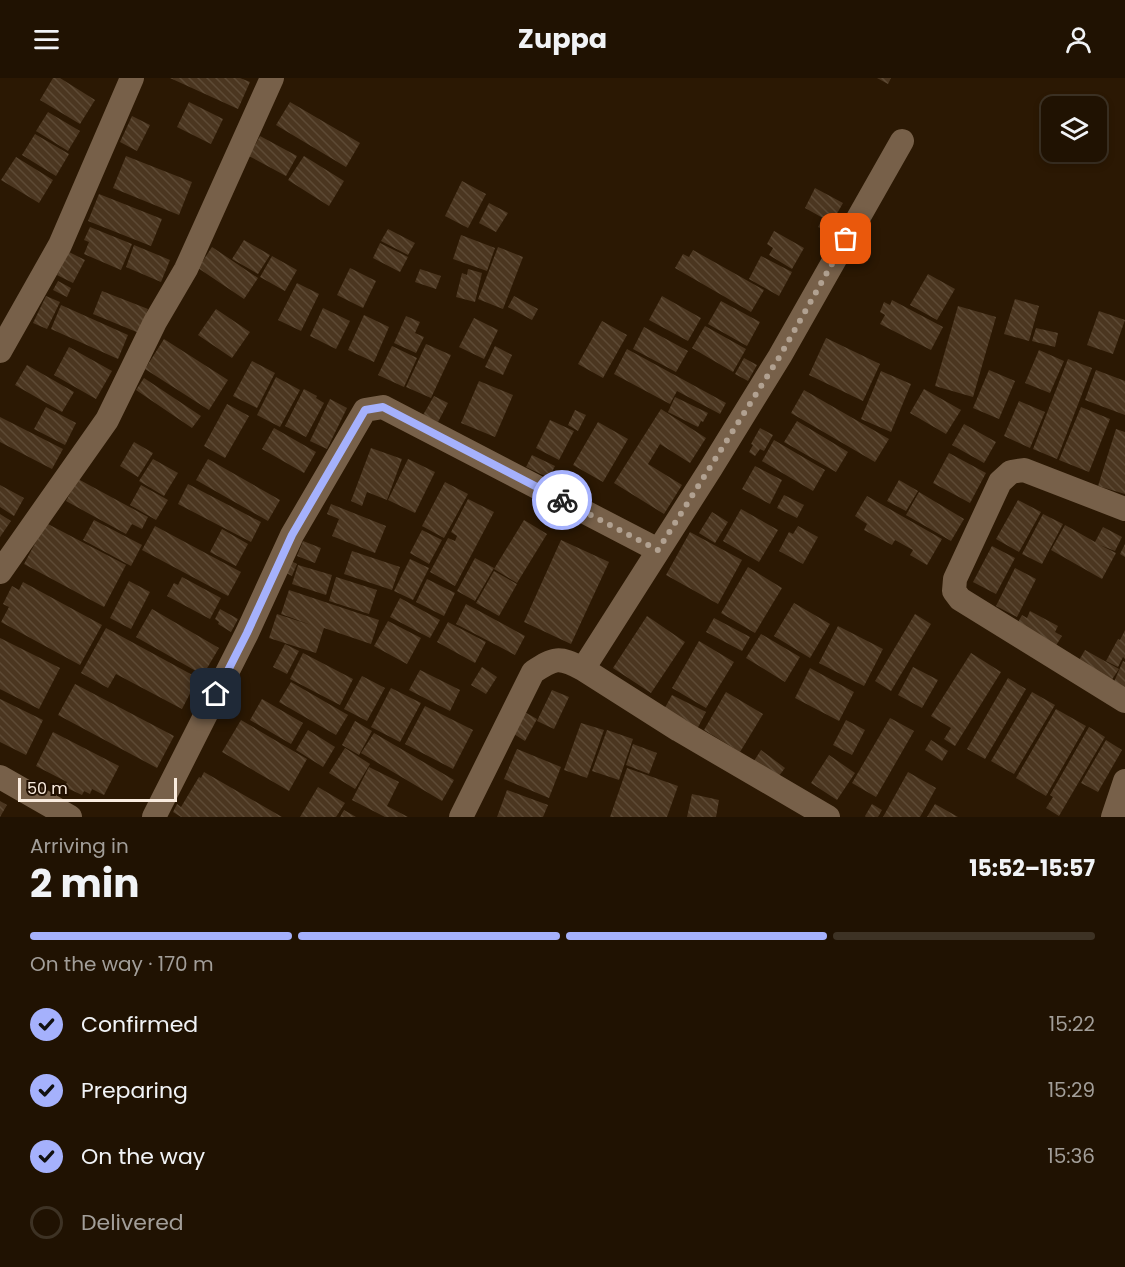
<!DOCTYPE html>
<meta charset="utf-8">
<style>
:root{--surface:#201202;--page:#2d2011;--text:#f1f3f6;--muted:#a29e99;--line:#3d3224;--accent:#a5b1fc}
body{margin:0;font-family:Poppins,sans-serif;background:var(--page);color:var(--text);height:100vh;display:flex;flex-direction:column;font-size:22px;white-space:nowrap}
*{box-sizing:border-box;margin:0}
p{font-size:20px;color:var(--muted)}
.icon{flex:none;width:33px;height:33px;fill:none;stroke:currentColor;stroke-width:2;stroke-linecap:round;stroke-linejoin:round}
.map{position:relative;height:739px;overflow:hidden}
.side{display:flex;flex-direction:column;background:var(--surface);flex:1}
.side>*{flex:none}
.buttons{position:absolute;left:1041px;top:18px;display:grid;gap:12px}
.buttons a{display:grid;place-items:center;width:66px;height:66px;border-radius:12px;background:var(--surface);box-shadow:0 3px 9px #0003,0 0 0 2px var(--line);font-size:30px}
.scale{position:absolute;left:18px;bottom:15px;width:159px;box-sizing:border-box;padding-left:6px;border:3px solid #f9ebde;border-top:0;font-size:16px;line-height:21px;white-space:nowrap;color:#f9ebde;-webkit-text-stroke:4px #210f00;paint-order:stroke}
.pin{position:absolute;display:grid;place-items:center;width:51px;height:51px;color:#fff;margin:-26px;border-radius:12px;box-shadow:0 3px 9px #0006}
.courier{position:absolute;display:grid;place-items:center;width:60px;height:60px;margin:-30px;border:4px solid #a5b1fc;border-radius:50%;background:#fff;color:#222;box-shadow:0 2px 8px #0007}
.summary em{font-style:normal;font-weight:700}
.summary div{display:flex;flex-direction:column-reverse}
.summary{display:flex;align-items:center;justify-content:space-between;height:102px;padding:0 30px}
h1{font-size:39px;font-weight:700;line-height:45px}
.bar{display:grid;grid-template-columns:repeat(4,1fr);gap:9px 6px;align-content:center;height:72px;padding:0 30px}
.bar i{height:8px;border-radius:4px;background:var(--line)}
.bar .on{background:var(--accent)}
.bar p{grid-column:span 4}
ol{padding:0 30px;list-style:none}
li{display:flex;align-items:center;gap:18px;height:66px}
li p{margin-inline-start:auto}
li .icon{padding:6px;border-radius:50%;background:var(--accent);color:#111;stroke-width:4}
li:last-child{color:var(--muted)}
li i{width:33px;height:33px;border:3px solid var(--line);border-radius:50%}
header{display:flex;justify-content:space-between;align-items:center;height:78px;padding:0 30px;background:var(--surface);font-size:27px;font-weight:700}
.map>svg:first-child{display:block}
</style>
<header><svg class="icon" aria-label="menu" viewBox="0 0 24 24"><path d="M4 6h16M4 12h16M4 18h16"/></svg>Zuppa<svg class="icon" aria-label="person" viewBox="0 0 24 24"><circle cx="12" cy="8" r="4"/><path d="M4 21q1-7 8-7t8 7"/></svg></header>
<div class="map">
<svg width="1125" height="739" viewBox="0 0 1125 739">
<defs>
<pattern id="building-back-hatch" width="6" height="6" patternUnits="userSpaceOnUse" patternTransform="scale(1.5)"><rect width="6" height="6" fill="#4b3620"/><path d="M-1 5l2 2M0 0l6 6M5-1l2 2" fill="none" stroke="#5d4a35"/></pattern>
</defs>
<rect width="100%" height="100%" fill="#2b1803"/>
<path fill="url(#building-back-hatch)" d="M53,0H60L95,22L80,46L40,22Z
M170,0H240L250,4L238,31Z
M877,0H891L888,6Z
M189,24L223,41L211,66L177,49Z
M290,24L360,65L346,89L276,47Z
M48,34L80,53L68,73L36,53Z
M132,38L150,47L137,73L120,64Z
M35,56L69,76L56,98L22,77Z
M260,58L297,78L286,98L249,78Z
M126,78L192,104L179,137L113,110Z
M304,78L344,103L329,128L288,102Z
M16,79L53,102L39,125L1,102Z
M462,103L486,116L468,150L445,138Z
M815,110L843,125L827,153L818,149L823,140L805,130Z
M99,116L162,141L151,168L88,143Z
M489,125L508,135L496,154L479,145Z
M90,149L132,166L121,192L84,176L89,164L84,162Z
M388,151L415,165L408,177L381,163Z
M774,153L804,170L792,191L769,177L773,170L767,166Z
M461,157L495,170L487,193L453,181Z
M244,162L270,177L258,196L232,181Z
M380,165L408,179L400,194L373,180Z
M134,167L170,182L161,204L126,189Z
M212,169L258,200L244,221L198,190Z
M498,169L523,179L503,231L478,221Z
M693,172L764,212L751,234L675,190L683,176L689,179Z
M69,174L85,182L73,205L57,197Z
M272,178L297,192L285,213L260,199Z
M761,178L792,194L779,218L749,201Z
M350,190L376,203L363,230L337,217Z
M420,191L441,198L436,211L415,204Z
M468,191L482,195L475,224L456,219L462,195L467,197Z
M928,196L955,211L937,242L910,227Z
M58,203L71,210L67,219L53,212Z
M297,205L319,216L301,253L278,242Z
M102,213L148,231L139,255L93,236Z
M46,218L60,224L47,251L33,245Z
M514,218L538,231L532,242L508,229Z
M662,218L701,240L688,263L649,242Z
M1015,221L1039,228L1029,263L1004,256Z
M892,222L943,249L931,272L880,246L885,237L880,234L884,224L890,227Z
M721,223L760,244L747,268L708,246Z
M61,227L128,257L118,281L51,251Z
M958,228L996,239L973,319L935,308Z
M323,230L350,243L336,271L310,258Z
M216,231L250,254L232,280L198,257Z
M1099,233L1125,242L1113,276L1087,267Z
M364,237L389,249L374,284L348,272Z
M406,238L420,244L415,255L424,259L416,275L394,265Z
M474,240L498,252L484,281L459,269Z
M602,243L627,257L603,300L578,286Z
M705,248L746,271L733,294L692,270Z
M644,249L688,273L676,294L633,271Z
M1036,250L1058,255L1055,269L1032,263Z
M826,260L880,286L863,323L809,297Z
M164,261L228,302L209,332L145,291Z
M426,266L451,277L431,320L406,309Z
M392,268L417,280L404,309L378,297Z
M495,268L512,277L503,297L485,289Z
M69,269L112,293L96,321L54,297Z
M627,271L726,325L720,336L677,313L670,326L614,296Z
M1039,272L1064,283L1050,315L1025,305Z
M744,280L757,287L748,303L735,296Z
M1068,281L1092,290L1057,381L1033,371Z
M252,283L275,295L257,330L233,318Z
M27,287L74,314L62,334L15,307Z
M989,292L1015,303L999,341L973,330Z
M1096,292L1125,303V337L1085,322Z
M881,293L911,306L891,354L861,341Z
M276,299L300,312L280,349L257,337Z
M144,300L201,338L192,350L136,312Z
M479,303L513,317L495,359L461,345Z
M304,311L317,318L316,320L324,325L306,359L285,348Z
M924,311L961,332L946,356L910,335Z
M804,312L889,361L875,384L791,335Z
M434,318L448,325L438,344L423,337Z
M675,319L708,335L703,344L701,343L698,349L668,334Z
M330,321L347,330L327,371L310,363Z
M1019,323L1045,334L1030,370L1004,358Z
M227,326L249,338L225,380L204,368Z
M46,329L76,345L65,367L34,351Z
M1081,329L1110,341L1089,394L1059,382Z
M661,331L706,360L690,385L660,366L648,386L682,407L664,436L614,405Z
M575,332L586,337L578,353L568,347Z
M0,339L63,371L52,391L0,364Z
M550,342L574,353L559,382L536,370Z
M797,343L848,374L836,394L784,364Z
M598,344L628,361L603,404L573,387Z
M964,346L996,364L984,385L952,367Z
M274,350L316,374L304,395L262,371Z
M760,350L773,357L764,373L760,371L755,378L749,374L753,367L751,366Z
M1116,351L1125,354V416L1098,408Z
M774,362L825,392L813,413L762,383Z
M134,364L153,375L138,399L120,388Z
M371,370L402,381L387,422L367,414L362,428L351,423Z
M949,375L986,395L970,425L933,405Z
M532,377L555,388L549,400L526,389Z
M153,381L178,395L164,418L139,403Z
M208,381L280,422L268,443L196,402Z
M408,381L435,394L415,435L388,422Z
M755,388L782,402L770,426L742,411Z
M78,401L148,439L142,451L132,446L126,456L66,423Z
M899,402L918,413L906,433L887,423Z
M445,404L468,416L444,460L422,448Z
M188,406L261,444L251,464L178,426Z
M0,407L24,420L14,438L0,429Z
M141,407L168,422L156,442L130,427Z
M919,414L964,441L951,463L906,437Z
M784,417L804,427L797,440L777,430Z
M867,418L942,461L927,487L910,477L913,472L895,462L892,467L864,452L867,446L855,438Z
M468,421L494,434L455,508L430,494L448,460L455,463L457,458L451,454Z
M1018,422L1041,434L1019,474L996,461Z
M331,426L386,448L375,475L332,458L339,441L327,436Z
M741,431L778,452L759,484L723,463Z
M712,434L728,444L715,465L699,455Z
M0,436L11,443L0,459Z
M1043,436L1063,446L1042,486L1022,476Z
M94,442L142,467L131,488L83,462Z
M524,442L547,456L517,505L494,491Z
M46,445L126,487L104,529L24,486Z
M1065,447L1095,464L1103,449L1122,459L1115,473L1100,467L1116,475L1102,501L1051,472Z
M155,448L241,494L228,518L142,472Z
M798,448L818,459L803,486L779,473L789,454L793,456Z
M222,451L248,466L236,488L210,474Z
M422,452L442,462L429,486L410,475Z
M690,454L742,482L718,526L666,497Z
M561,462L609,484L571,566L524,544Z
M303,463L321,470L315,485L297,478Z
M1125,466V479L1120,476Z
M992,468L1015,480L996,516L973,504Z
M352,473L400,489L392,512L344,496Z
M475,480L494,490L475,523L457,513Z
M287,481L297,486L292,498L282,493Z
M410,481L429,490L413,522L394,513Z
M298,487L332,497L326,517L292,506Z
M748,489L782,510L755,555L721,535Z
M1015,490L1036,501L1017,539L996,528Z
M494,493L517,506L499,538L476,525Z
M182,499L221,520L210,541L167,518L174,505L178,507Z
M336,499L377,512L369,536L329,523Z
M427,501L455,515L444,538L416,524Z
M129,503L150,514L131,551L110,540Z
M23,504L102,547L80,587L1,544L9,529L3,526L12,508L19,512Z
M289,512L379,542L371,566L324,550L316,575L269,560L277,536L311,547L281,536Z
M400,520L440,542L430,560L390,539Z
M794,525L830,546L810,580L774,558Z
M466,526L525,558L515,577L456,546Z
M152,531L219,570L203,597L136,559Z
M220,531L238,541L231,554L218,546L219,544L215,541Z
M1030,533L1058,548L1055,554L1062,558L1055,569L1016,548L1022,537L1027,540Z
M915,536L931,546L891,613L875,603Z
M647,538L685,564L651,615L613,590Z
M714,540L750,559L742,573L706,554Z
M388,543L421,560L407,586L374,568Z
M448,544L486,564L475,585L437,564Z
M838,548L883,571L864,608L819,585Z
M106,550L198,600L182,631L116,596L108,610L81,595Z
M1125,552V581L1123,579L1118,589L1106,583L1118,561L1120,562Z
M761,556L800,579L785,604L746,580Z
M0,560L60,590L39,631L0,611Z
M699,563L734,584L706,630L672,610Z
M285,566L299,573L287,596L273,589Z
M1085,572L1119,591L1111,603L1078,584Z
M303,575L353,601L340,627L290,601Z
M971,575L1001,594L955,668L944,661L951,650L931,638Z
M1123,583L1125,584V612L1113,606Z
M482,589L497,599L486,616L471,607Z
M913,589L938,602L922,630L898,617Z
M810,590L854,614L839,643L795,620Z
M420,592L460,612L450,633L409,612Z
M362,598L385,610L367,643L344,631Z
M1008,600L1026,611L985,681L967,671Z
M291,604L348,637L336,657L279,624Z
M75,606L174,658L157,690L58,637Z
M391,610L421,625L400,664L371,649Z
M552,612L569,619L554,651L537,643Z
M726,614L763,636L740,674L704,652Z
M1032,614L1055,627L1014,696L991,683Z
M672,617L706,634L696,653L662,635Z
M0,621L43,642L26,677L0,664Z
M262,621L303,645L291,666L250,642Z
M425,628L473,652L453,691L405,666Z
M1056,631L1086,648L1046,718L1016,700Z
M521,632L537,641L525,663L509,653Z
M890,640L914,653L876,719L852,705Z
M241,642L307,681L289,713L222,674Z
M846,642L865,652L852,677L833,667Z
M355,643L372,653L359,677L342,667Z
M581,645L604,652L587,700L564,692Z
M1089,649L1105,659L1059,738L1046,730L1053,719L1050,717Z
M308,652L335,669L323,689L296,672Z
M607,652L633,661L619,702L592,693Z
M53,654L119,688L104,717L92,711L90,716L84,713L82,717L65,709L67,704L36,688Z
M374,655L454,702L442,723L361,675Z
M931,662L948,673L942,683L925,672Z
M1106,662L1122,672L1098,714L1081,705Z
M633,666L657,675L649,696L626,687Z
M345,670L370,686L355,711L329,695Z
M517,671L561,689L549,720L504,701Z
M761,672L785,690L775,703L752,686Z
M829,677L855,695L837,722L811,705Z
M369,689L399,704L387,728L408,739H385L352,722Z
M627,690L678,708L667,739H610Z
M204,694L282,739H181L173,734L177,726L181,729L199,699L201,700Z
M908,694L936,710L920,739H883Z
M318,709L345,725L336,739H300Z
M507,712L548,727L543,739H497Z
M692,716L719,722L716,739H687Z
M0,723L7,727L0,739Z
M872,726L882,732L878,739H866L865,738Z
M935,726L958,739H927Z
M344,732L356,739H340Z"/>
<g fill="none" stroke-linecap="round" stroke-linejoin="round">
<path stroke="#776049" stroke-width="24" d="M0,273L60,167L132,0
M1125,431L1024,392L1011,394L1000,404L955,501L954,513L960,521L1125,623
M0,494L107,342L155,244L186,191L272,0
M583,591L711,390L780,278L902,63
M0,699L70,739
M154,739L247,555L292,457L365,332L383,329L658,472
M461,739L533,594C555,580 558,578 583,591L679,652L828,739
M1113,739L1125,703"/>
</g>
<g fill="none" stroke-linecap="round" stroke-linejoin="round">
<path stroke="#b1a191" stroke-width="6" stroke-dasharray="0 10.8" d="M562,422L658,472L780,278L846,161"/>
<path stroke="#a5b1fc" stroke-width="8" d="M216,616L247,555L292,457L365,332L383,329L562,422"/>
</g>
</svg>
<div class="buttons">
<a><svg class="icon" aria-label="layers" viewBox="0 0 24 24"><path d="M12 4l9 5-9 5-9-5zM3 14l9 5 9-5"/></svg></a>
</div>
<div class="scale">50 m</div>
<div class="pin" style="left:846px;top:161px;background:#ea580c"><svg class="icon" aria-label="bag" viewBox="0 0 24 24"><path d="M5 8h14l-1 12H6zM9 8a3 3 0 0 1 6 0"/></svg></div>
<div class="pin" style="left:216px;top:616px;background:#1f2937"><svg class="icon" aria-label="home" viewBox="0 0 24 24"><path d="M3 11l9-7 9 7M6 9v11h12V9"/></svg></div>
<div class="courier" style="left:562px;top:422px"><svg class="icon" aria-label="bike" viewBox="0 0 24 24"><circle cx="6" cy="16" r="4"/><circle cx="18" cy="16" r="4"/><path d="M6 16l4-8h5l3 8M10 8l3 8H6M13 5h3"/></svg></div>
</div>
<section class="side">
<div class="summary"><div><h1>2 min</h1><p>Arriving in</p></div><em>15:52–15:57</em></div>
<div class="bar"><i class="on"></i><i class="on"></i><i class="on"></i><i></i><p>On the way · 170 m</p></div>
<ol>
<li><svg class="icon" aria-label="check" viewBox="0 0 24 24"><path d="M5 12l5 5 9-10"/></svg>Confirmed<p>15:22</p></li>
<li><svg class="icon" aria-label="check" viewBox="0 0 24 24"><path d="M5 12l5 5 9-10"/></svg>Preparing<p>15:29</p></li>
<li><svg class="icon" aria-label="check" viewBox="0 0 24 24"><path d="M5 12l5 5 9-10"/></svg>On the way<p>15:36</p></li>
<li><i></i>Delivered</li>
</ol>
</section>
